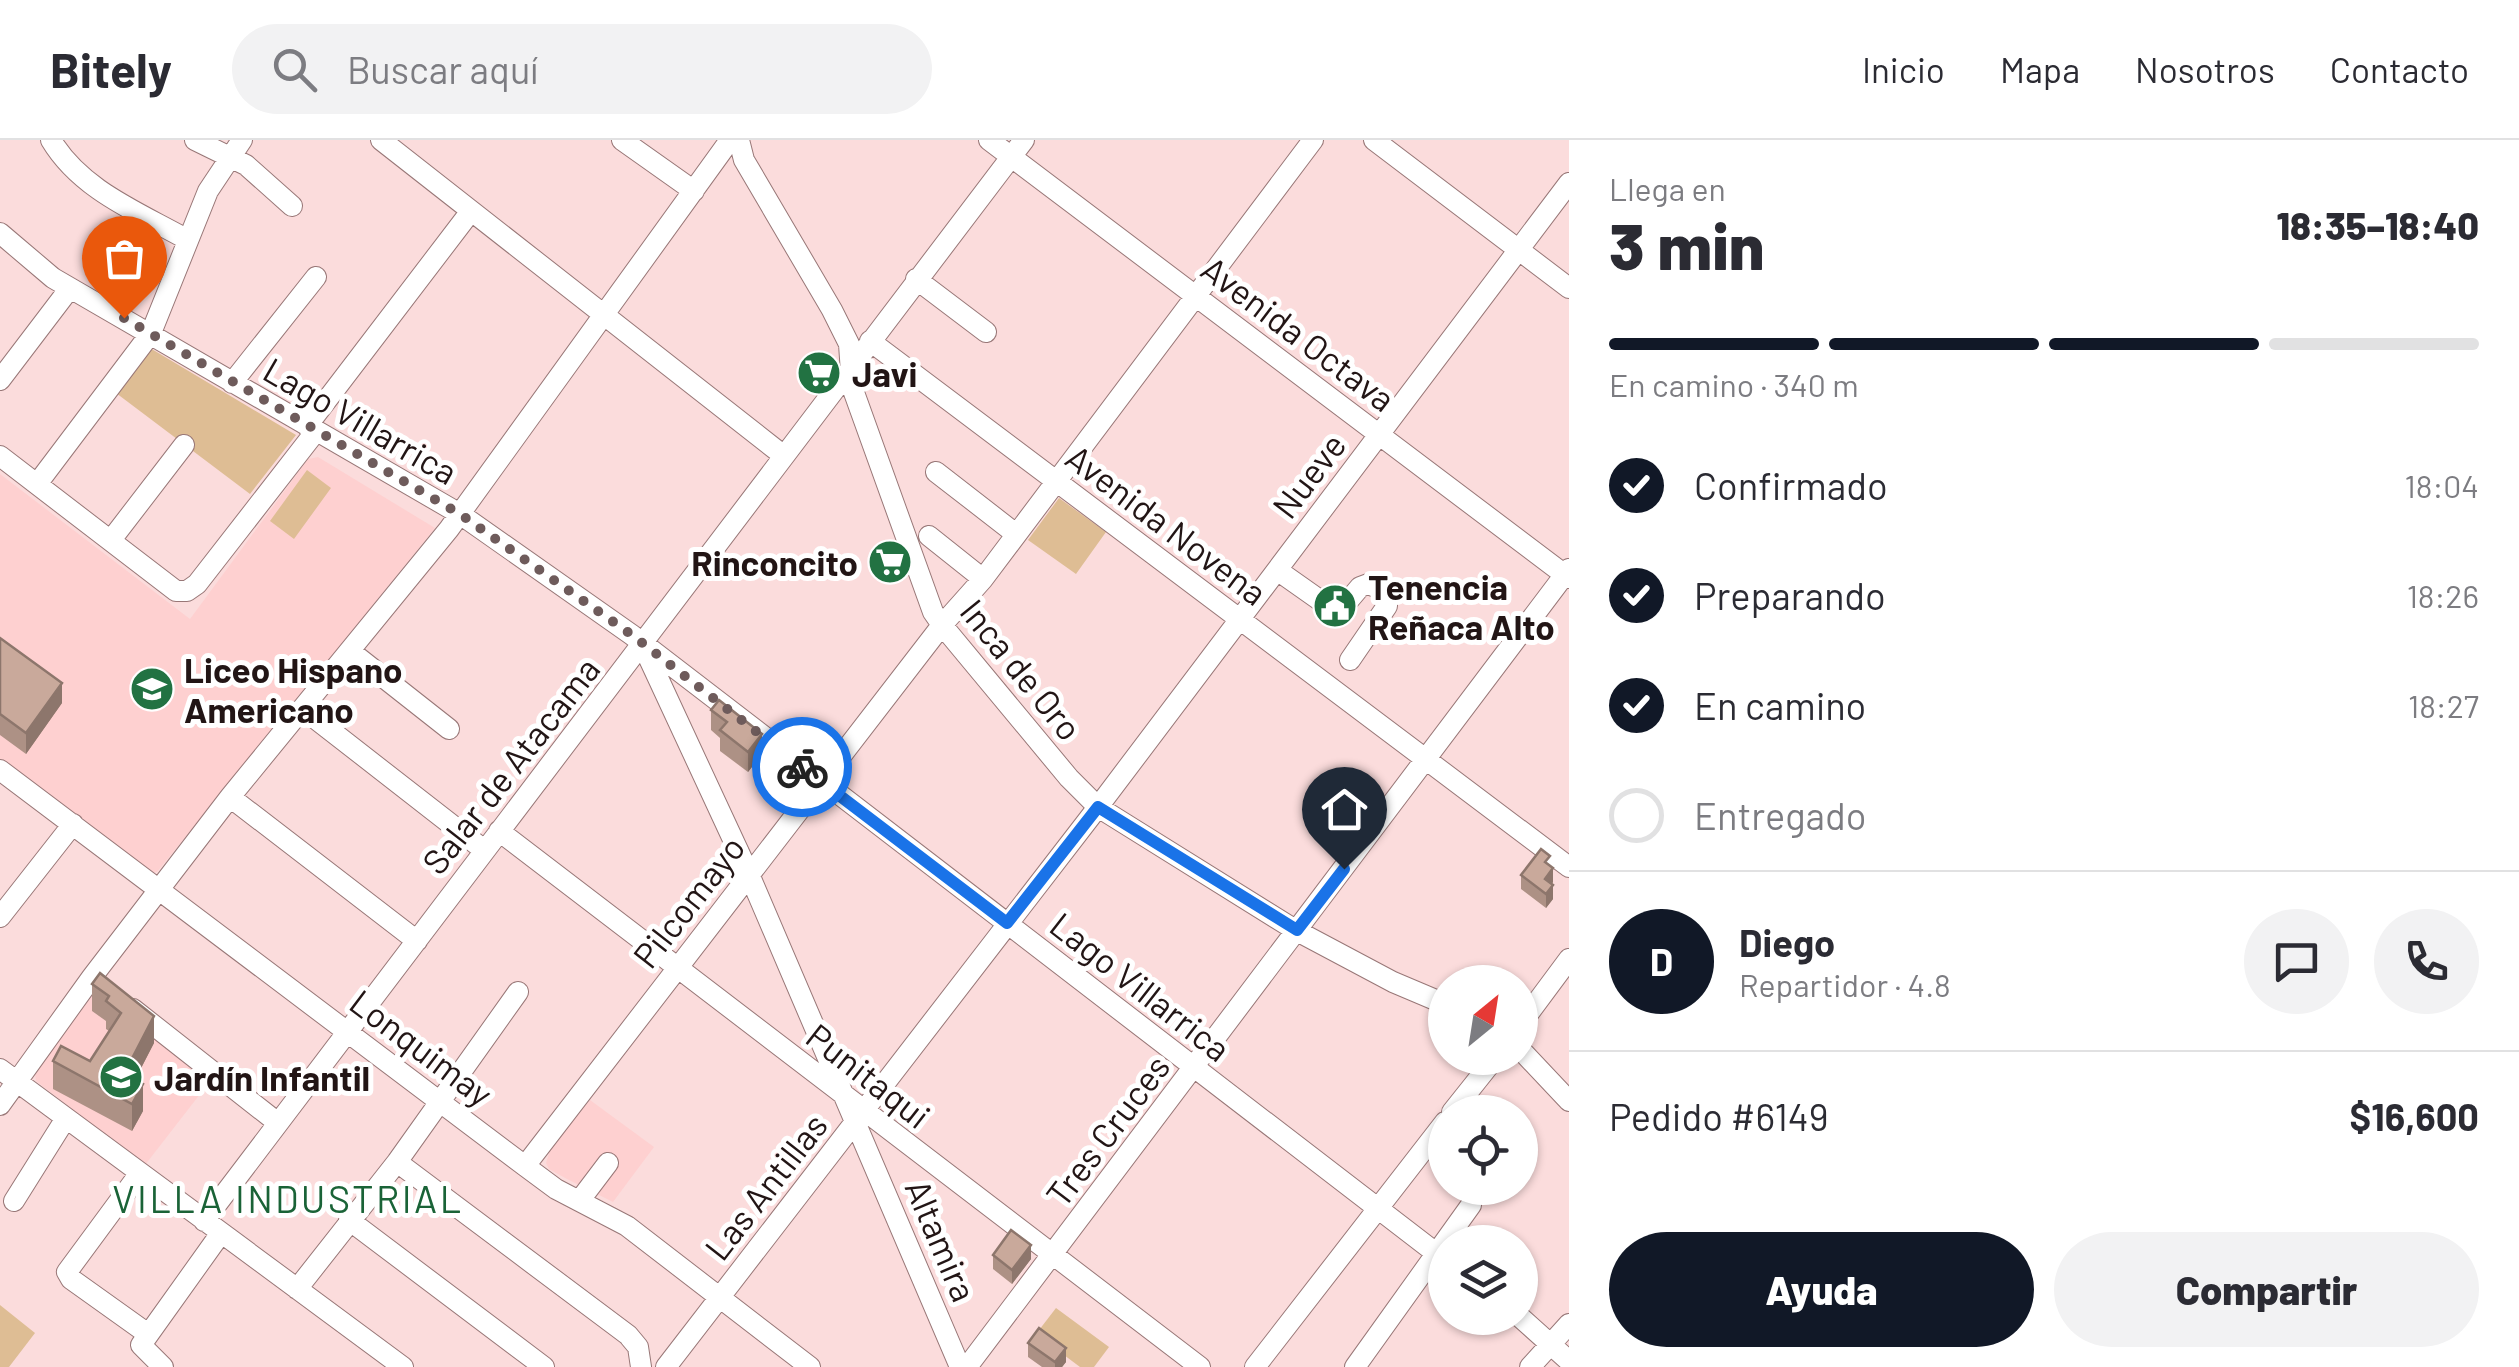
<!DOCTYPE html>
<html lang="es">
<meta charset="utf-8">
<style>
:root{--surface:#fff;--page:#f2f2f3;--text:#2b2b33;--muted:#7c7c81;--line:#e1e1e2;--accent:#111827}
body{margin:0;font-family:Barlow,sans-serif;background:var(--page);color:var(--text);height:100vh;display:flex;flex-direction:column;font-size:38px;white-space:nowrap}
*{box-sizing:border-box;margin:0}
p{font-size:32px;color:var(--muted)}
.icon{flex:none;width:55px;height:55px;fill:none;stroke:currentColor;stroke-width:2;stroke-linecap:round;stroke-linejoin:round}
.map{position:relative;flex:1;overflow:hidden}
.side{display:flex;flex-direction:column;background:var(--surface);width:950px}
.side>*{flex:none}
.needle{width:65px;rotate:30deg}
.controls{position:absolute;left:1428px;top:825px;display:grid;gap:20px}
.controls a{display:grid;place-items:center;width:110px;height:110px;border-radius:50%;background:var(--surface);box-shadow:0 2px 8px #0004;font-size:50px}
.pin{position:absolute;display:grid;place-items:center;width:85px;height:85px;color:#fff;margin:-102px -42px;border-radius:50% 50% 50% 0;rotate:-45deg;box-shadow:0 0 10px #0007}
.pin .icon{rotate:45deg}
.courier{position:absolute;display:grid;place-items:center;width:100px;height:100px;margin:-50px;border:8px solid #1a73e8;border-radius:50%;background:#fff;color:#222;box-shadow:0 2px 12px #0007}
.overview em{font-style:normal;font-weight:800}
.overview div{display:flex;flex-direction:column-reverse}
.overview{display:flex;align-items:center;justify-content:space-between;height:170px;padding:0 40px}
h1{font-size:65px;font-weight:800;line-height:75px}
.bar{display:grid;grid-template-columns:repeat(4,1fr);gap:15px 10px;align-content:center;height:120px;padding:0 40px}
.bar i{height:12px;border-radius:8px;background:var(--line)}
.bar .current{background:var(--accent)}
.bar p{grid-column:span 4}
.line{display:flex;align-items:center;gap:25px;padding:0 40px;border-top:2px solid var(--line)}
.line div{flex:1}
.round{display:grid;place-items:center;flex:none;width:105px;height:105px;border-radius:52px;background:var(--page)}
ol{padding:0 40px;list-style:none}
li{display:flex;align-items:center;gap:30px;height:110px}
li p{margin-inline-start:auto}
li .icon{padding:10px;border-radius:50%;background:var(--accent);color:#fff;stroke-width:4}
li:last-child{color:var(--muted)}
li i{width:55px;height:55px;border:5px solid var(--line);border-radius:50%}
.primary-button{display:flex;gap:20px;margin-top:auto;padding:20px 40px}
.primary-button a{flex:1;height:115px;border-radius:60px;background:var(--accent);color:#fff;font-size:40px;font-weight:800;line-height:115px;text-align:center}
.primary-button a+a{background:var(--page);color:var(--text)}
header{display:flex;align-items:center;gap:60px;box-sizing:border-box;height:140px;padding:0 50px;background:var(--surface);border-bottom:2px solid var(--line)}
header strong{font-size:48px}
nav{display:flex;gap:55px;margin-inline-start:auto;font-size:35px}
.search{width:700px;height:90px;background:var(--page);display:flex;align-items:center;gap:25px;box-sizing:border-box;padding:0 35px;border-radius:55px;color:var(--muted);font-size:38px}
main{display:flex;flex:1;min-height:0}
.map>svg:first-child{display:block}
</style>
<header>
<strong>Bitely</strong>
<div class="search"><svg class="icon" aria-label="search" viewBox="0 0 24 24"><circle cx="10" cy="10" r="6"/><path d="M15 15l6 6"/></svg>Buscar aquí</div>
<nav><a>Inicio</a><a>Mapa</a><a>Nosotros</a><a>Contacto</a></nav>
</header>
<main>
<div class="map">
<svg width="1569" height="1227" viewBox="0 0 1569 1227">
<rect width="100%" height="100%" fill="#fbdcdc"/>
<path fill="#fed0d0" d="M318,317L435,388L157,732L151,733L0,619V334L190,479L308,319Z
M97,849L211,940L145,1025L36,941L35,934Z
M590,960L654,1007L613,1062L567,1039L549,1029L546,1023L550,1010Z"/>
<path fill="#debd94" d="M150,208L296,295L250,354L116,253Z
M307,330L331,348L294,399L270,381Z
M1059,358L1106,392L1076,434L1028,400Z
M0,1165L35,1193L9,1227H0Z
M1056,1168L1109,1207L1094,1227H1080L1036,1194Z"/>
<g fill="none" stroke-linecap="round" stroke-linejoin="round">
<defs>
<path id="minor" d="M51,0C81,50 138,72 186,99
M195,0L246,25L292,66
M381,0L784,316
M622,0L694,51
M739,0L744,20L832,170L849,204L852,247L933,472L942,485L1069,638L1098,667L1297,791L1393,842L1445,864
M989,0L1569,438
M1374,0L1569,148
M0,93L53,138L460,374L632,495L1445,1120
M916,139L986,192
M870,201L1569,727
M0,240L70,148
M232,243L316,137
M307,286L471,71
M0,316L176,451H187L197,444L316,291
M936,332L1016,394
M37,344L151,193L208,51L242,0
M929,396L983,439
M111,400L184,305
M1277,430L1338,473L1360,447L1368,444L1386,451L1387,466L1350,520
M645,510L749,734L960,1227
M350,511L449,589
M303,569L484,710
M0,630L525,1026L556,1049L627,1086L810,1227
M230,657L417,801
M499,691L1200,1227
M0,777L73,684
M133,869L278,983
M1520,885L1569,819
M1520,909L1569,961
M0,929L403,1227
M0,965L92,837L230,657L449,389L730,0
M1452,972L1495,918
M397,1022L628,1195L638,1207L641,1227
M525,1026L942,485L983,439L1313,0
M140,1033L67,1132L71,1139L148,1194
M580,1060L608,1023
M14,1061L66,978
M349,1080L544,1227
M204,1081L1024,0
M297,1149L397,1022L518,852
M1520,1177L1569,1221
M163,1227L141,1205L221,1093
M666,1227L1098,667L1569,43
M967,1227L1569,429
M1255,1227L1445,982
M1355,1227L1471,1065
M1530,1227L1569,1184"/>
</defs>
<use href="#minor" stroke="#987777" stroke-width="22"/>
<use href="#minor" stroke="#fff" stroke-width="20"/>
</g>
<path fill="#ad9185" d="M0,498L62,563L26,614L0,595Z
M719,560L762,614L748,632L720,611V598L711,590V570Z
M1550,726L1553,742L1552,744L1553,759L1546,768L1521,749V735Z
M100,833L154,903L135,940L143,971L132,991L53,949V921H90L109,891L106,889V881L92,871V844Z
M993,1115L1031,1119L1012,1144L993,1129Z
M1028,1203L1066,1222L1062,1227H1042L1028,1217Z"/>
<path fill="#8d766c" d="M62,543V563L26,614V593Z
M762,594V614L748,632V612Z
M1553,728V742L1545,753V739Z
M1553,745V759L1546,768V754Z
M154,876V903L124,961V934Z
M143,944V971L132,991V964Z
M1031,1105V1119L1012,1144V1130Z
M1066,1208V1222L1062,1227H1055V1222Z"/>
<path fill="#c9a99b" stroke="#8d766c" stroke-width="2.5" d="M0,498L62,543L26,593L0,574Z
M719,560L762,594L748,612L720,590L727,582L711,570Z
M1541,709L1550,716L1545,722L1553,728L1545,739L1553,745L1546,754L1521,735Z
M100,833L154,876L124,934L143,944L132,964L53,921L61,906L90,921L121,873L106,861L109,856L92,844Z
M1011,1090L1031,1105L1012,1130L993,1115Z
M1039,1188L1066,1208L1055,1222L1028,1203Z"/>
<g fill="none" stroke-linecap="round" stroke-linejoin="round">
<path stroke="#6e5b5b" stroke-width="10" stroke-dasharray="0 18" d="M124,178L460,374L632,495L802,627"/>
<path stroke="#1a73e8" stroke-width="12" d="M802,627L1007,783L1098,667L1297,790L1344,729"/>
</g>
<defs>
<symbol id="supermarket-disc" viewBox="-11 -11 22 22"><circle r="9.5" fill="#227242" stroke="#fff"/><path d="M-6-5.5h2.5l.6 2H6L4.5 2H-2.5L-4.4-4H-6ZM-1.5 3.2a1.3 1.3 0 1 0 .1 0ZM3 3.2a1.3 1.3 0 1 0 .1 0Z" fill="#fff"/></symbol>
<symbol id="civic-disc" viewBox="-11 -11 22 22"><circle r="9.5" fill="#227242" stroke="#fff"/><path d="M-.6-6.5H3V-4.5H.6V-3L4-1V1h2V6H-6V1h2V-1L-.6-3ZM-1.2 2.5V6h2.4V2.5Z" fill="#fff"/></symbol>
<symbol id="school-disc" viewBox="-11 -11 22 22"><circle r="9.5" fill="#227242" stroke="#fff"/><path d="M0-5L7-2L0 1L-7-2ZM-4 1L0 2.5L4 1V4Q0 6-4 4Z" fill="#fff"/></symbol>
</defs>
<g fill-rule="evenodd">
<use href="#supermarket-disc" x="794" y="208" width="50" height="50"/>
<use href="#supermarket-disc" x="865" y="397" width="50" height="50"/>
<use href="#civic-disc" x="1310" y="441" width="50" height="50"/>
<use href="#school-disc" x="127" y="524" width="50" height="50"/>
<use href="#school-disc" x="96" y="912" width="50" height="50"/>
</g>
<g text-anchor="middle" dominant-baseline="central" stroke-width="10" stroke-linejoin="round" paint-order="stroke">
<g font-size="35" fill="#221515" stroke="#fff">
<text transform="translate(1299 193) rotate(37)">Avenida Octava</text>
<text transform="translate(361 280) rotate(30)">Lago Villarrica</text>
<text transform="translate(1308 335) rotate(-53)">Nueve</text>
<text transform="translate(1167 384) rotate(37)">Avenida Novena</text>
<text transform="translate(1022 529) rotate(51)">Inca de Oro</text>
<text transform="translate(510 625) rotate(-52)">Salar de Atacama</text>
<text transform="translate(688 761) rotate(-52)">Pilcomayo</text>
<text transform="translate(1141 846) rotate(38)">Lago Villarrica</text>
<text transform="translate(422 907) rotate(37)">Lonquimay</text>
<text transform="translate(869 935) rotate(38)">Punitaqui</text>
<text transform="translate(1107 990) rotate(-53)">Tres Cruces</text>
<text transform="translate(765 1046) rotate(-52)">Las Antillas</text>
<text transform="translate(942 1100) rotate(67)">Altamira</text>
</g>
<g font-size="35" font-weight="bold" fill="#221515" stroke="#fff" text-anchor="start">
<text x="852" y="233">Javi</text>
<text x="858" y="422" text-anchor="end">Rinconcito</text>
<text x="1368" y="446">Tenencia<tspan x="1368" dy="40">Reñaca Alto</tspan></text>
<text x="184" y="529">Liceo Hispano<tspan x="184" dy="40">Americano</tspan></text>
<text x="154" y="937">Jardín Infantil</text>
</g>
<g font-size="38" letter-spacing="2.5" fill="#1a6337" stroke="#fff">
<text x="288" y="1058">VILLA INDUSTRIAL</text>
</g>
</g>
</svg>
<div class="controls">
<a><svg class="needle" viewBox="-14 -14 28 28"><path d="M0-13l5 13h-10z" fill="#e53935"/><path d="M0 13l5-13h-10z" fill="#7c7c81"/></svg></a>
<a><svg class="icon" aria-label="locate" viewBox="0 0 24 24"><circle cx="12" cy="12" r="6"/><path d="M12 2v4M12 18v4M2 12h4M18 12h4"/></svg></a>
<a><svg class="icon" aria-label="layers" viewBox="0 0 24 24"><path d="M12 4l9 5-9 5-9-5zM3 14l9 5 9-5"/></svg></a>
</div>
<div class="pin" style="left:124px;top:178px;background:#ea580c"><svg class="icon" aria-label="bag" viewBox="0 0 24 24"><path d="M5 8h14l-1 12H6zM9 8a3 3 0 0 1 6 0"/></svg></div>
<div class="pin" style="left:1344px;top:729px;background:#1f2937"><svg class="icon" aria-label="home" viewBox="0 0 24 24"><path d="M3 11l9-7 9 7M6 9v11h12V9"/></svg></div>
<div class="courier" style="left:802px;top:627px"><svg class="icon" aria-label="bike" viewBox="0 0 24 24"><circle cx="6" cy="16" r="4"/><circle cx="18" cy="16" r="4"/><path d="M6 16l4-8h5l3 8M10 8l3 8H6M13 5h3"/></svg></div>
</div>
<section class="side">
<div class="overview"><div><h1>3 min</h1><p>Llega en</p></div><em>18:35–18:40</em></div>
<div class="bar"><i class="current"></i><i class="current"></i><i class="current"></i><i></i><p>En camino · 340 m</p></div>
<ol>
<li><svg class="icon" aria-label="check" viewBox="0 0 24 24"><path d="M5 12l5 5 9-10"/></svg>Confirmado<p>18:04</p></li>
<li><svg class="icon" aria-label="check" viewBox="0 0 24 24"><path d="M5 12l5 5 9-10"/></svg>Preparando<p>18:26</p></li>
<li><svg class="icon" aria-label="check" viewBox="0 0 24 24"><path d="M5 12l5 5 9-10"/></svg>En camino<p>18:27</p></li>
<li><i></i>Entregado</li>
</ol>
<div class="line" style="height:180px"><b class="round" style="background:var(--accent);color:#fff">D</b><div><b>Diego</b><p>Repartidor · 4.8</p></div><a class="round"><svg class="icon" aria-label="chat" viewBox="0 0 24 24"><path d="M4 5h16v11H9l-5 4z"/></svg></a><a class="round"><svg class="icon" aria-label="phone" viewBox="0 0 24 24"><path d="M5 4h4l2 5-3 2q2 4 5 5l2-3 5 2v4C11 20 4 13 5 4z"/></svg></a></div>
<div class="line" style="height:130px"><div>Pedido #6149</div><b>$16,600</b></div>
<div class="primary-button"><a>Ayuda</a><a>Compartir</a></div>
</section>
</main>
